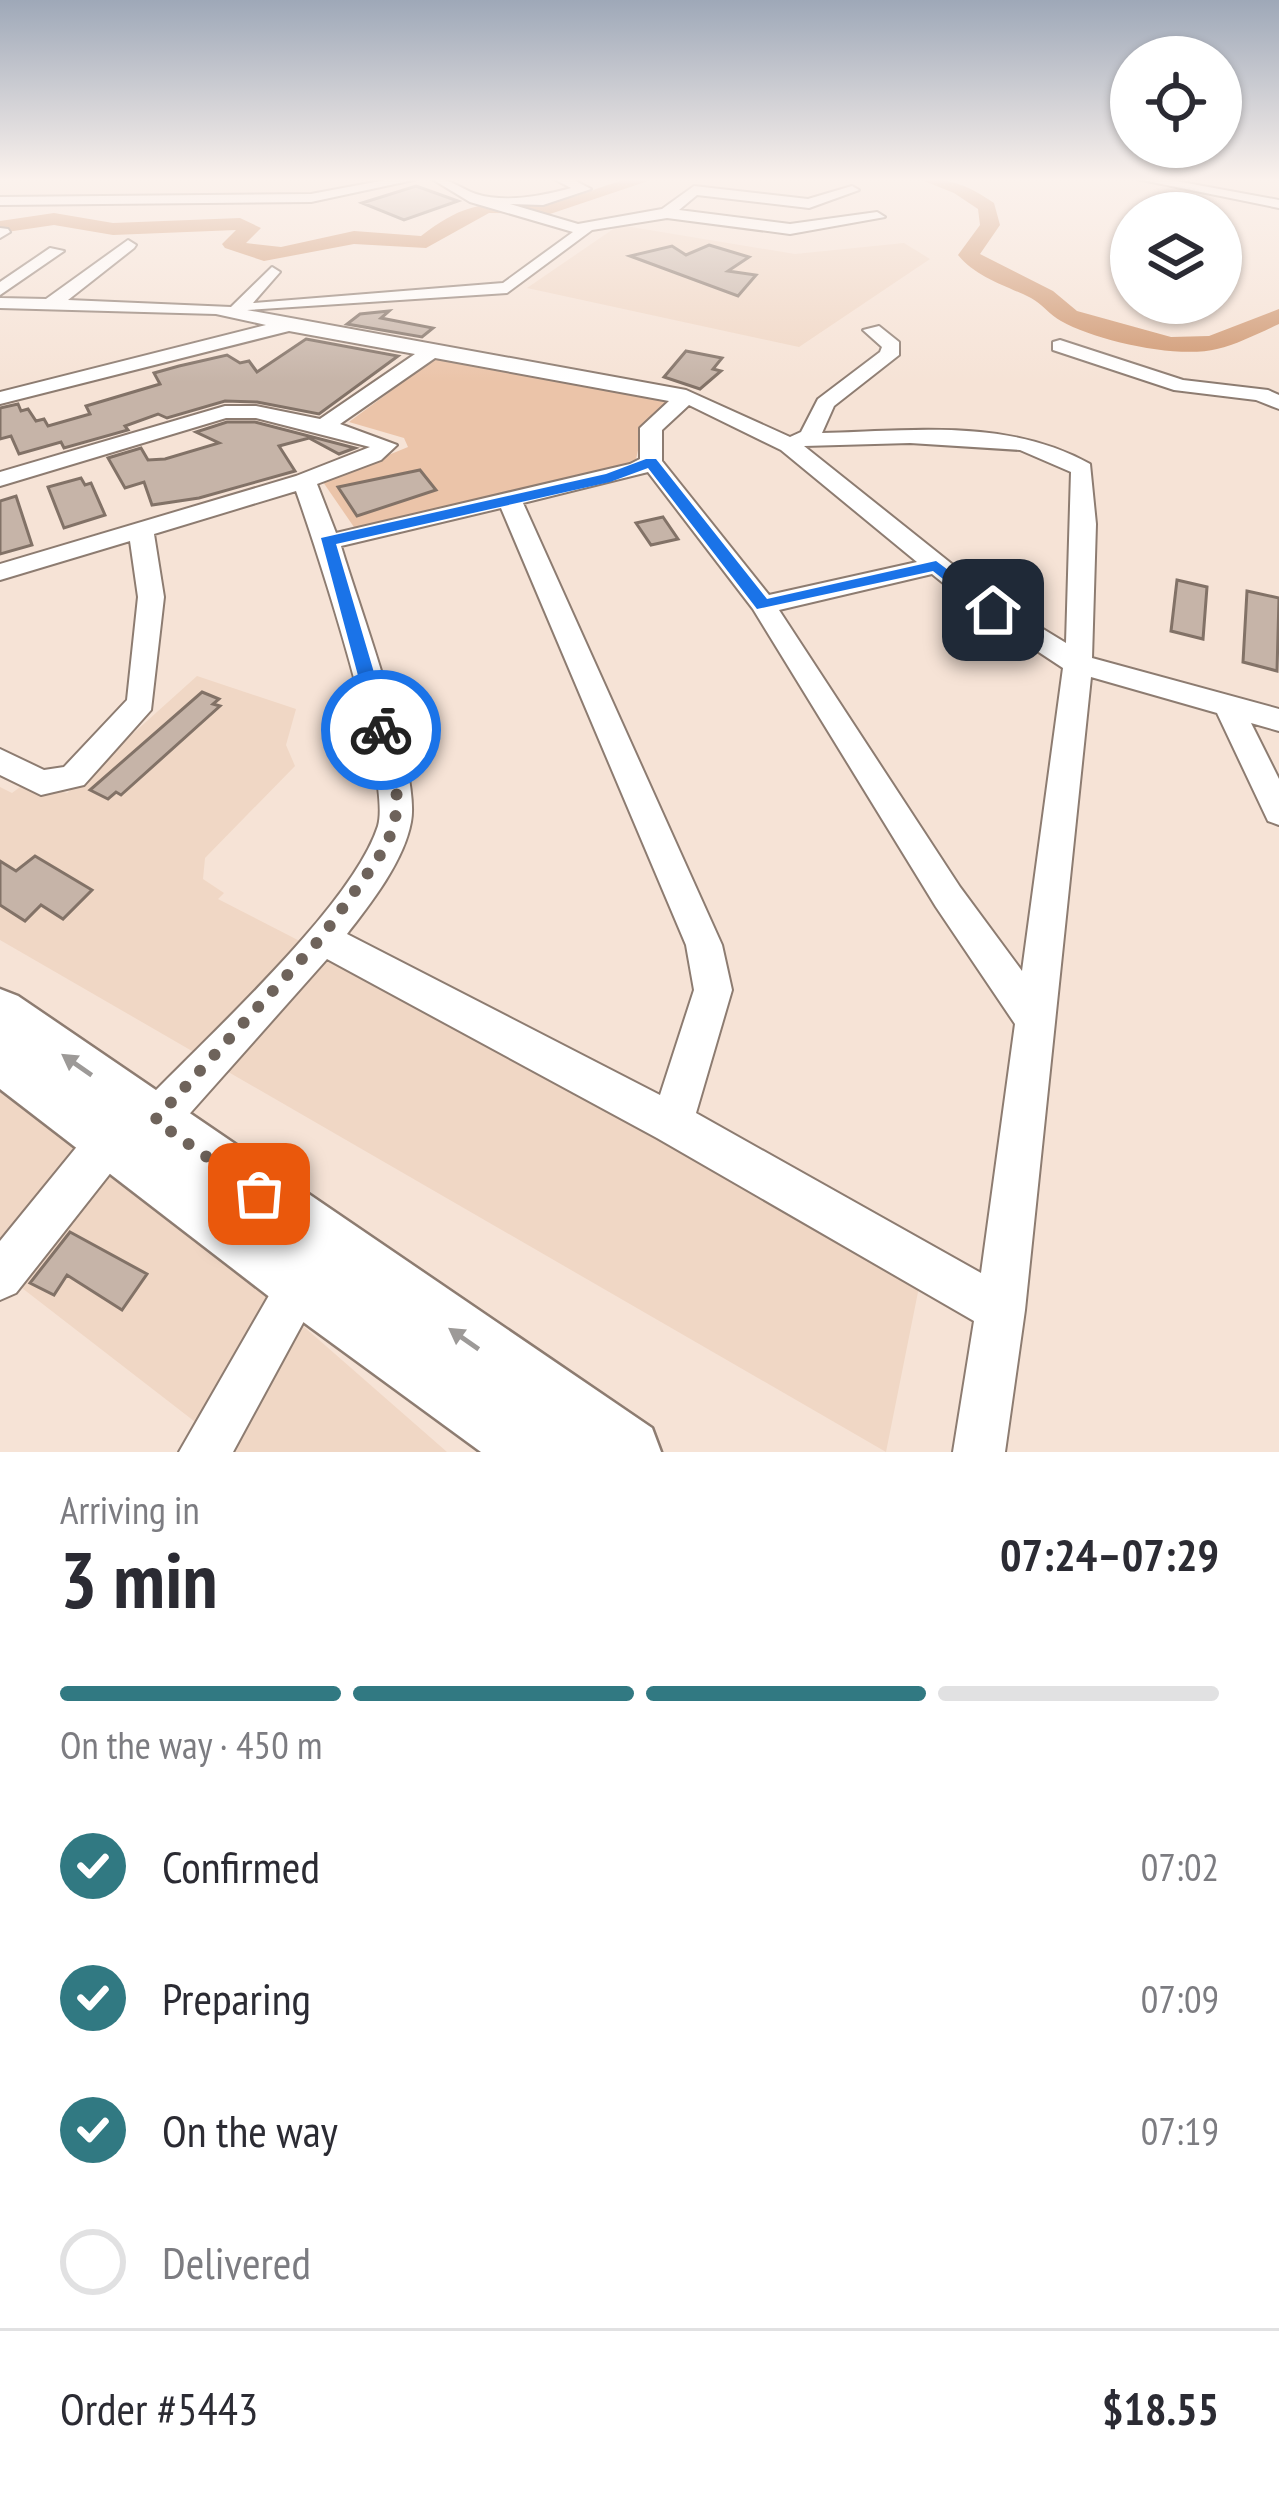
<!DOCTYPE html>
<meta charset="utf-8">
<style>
:root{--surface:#fff;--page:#f7f7f7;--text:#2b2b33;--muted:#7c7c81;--line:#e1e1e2;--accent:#317982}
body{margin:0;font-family:"PT Sans Narrow",sans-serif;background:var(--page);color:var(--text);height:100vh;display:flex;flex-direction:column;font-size:45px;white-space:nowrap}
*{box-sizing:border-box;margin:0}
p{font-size:39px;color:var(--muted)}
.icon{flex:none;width:66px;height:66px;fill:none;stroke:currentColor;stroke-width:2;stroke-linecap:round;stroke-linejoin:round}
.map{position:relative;height:1452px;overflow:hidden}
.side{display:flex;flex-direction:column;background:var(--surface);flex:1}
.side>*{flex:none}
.buttons{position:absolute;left:1110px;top:36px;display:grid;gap:24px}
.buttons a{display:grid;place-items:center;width:132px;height:132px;border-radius:50%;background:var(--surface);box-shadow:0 3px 9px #0004;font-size:60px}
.pin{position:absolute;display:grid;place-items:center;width:102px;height:102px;color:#fff;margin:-51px;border-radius:24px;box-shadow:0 6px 18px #0006}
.courier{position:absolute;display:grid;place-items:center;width:120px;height:120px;margin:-60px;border:9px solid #1a73e8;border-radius:50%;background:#fff;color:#222;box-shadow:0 3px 15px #0007}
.headline em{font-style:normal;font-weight:800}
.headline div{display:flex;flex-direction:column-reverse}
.headline{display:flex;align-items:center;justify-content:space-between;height:204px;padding:0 60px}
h1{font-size:78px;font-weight:800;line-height:90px}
.bar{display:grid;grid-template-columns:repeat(4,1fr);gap:18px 12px;align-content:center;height:144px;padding:0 60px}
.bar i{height:15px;border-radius:9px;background:var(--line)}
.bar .on{background:var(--accent)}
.bar p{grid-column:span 4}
.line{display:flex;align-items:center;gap:30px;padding:0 60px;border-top:3px solid var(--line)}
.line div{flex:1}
ol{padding:0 60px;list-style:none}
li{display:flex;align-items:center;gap:36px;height:132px}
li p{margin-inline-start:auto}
li .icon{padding:12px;border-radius:50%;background:var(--accent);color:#fff;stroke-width:4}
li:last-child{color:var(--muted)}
li i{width:66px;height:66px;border:6px solid var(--line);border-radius:50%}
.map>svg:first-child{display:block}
</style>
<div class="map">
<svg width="1279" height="1452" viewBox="0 0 1279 1452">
<rect width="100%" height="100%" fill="#f6e3d6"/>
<path fill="#f0d7c5" d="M619,225L795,254L904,243L930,259L799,347L527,288Z
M197,676L296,709L286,745L295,766L205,858L203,879L224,893L218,899L924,1262L886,1452L0,940V787L12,793L27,782L67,793Z
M0,1075L109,1156L447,1452H234L0,1271Z"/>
<path fill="#ebc4a9" d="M438,356L672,400L644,423L635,464L356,530L323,482L408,447L404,438L349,422Z"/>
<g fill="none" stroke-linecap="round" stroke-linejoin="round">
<path fill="#cf9770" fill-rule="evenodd" d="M627,179H654L550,214L489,213L426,248L354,244L264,261L225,248L222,244L236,230L113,235L54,225L0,233V221L54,213L113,223L240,218L261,228L246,243L281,247L354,231L421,236C472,197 486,206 545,202C572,200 601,186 627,179Z
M919,179C950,178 968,185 994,203L1000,225L980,254L1053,291L1077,311L1171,337L1209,336L1279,309V324C1259,333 1238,344 1217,349C1178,359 1096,341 1061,321C1050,315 1042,304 1031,298C1005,285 977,278 958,255L980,225L978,209L954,193Z"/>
</g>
<path fill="#c6b4a8" stroke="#827267" stroke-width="3" d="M416,186L458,201L404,220L362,203Z
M709,245L749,257L728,271L756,275L738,296L630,256L672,246L686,255Z
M389,311L381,318L433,328L422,337L347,324L360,314Z
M306,339L398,356L319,414L257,402L225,401L167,418L158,414L125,426L128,430L64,448L61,442L19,454L11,436L0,439V408L18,404L21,411L28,409L36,421L44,419L48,426L90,414L86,406L160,384L154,373L179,366L227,355L240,363L249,361L257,372Z
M686,351L722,358L713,369L721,371L700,389L664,377Z
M227,422H255L355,448L339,454L309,438L279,446L295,471L199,498L152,505L144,482L125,488L108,458L141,448L148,460L165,459L219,443L196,432Z
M420,470L436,490L357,516L338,487Z
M81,478L85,485L91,483L105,515L64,528L48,487Z
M16,496L32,545L0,554V501Z
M663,517L678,539L651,545L636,523Z
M1177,580L1207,587L1203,639L1171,631Z
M1247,591L1279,598L1277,671L1243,662Z
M202,692L219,699L213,704L220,706L121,795L116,792L108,799L90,790Z
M35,856L92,890L63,919L41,905L25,921L0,905V861L16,871Z
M70,1232L147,1274L122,1310L67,1275L54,1295L30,1283Z"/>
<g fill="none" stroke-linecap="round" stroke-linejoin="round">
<defs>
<path id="minor" d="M391,179H418L311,202L0,205V197L311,194Z
M432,179C451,178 459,188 476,194C504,203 543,196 571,188L554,179H572L591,189L543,205L510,204L578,224L662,209L694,186L808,199L852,186L859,190L809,208L697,195L679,210L790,224L877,212L885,217L790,234L667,218L592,230L507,293L247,310L686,390L790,437L801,432L818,399L880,352L882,347L863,330L879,326L899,342V355L834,406L822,433C913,431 1008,418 1090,464L1096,524L1092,658L1279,709V731L1251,723L1279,779V825L1268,821L1217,713L1091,677L1025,1310L1005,1452H953L974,1321L657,1138L327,959L160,1147L145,1153L131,1147L16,1293L0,1300V1241L101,1117L116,1111L130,1117C194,1048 351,910 378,826C392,779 316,547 296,491L154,534L164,597L151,710L84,785L41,795L0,775V749L44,770L64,767L127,700L138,597L130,541L0,580V564L296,476L370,447L256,418H226L0,486V472L225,406H256L320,419L415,354L289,331L0,404V392L266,325L216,314L0,308V298L46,299L128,240L136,245L134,248L68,300L231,307L272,267L280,272L253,303L503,283L573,232L470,202ZM435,358L669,401L640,428V459L630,464L336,533L317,484L381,460L397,445L340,424ZM689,405L781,450L917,562L769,595L662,461V430ZM910,443L1020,450L1071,472L1066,643L1002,604L804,446ZM648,472L753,609L936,907L1015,1024L981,1273L696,1113L732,990L722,945L523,503ZM501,508L686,945L694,990L660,1095L347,934C371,903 404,861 411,822C421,772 358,604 341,546ZM932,574L984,616L1063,668L1022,971L960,887L779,610Z
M1137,179H1165L1279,200V208Z
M0,228L8,229L10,232L0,238Z
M50,248L64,251L0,295V282Z
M1060,340L1183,380L1268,390L1279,395V409L1256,400L1174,390L1053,350V342Z
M306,1252L322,1259L329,1275L233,1452H179L290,1259Z"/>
<path id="major" d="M0,989L18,996L652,1428L661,1452H481L280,1305L0,1089Z"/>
</defs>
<use href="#minor" stroke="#8d7c71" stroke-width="4"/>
<use href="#major" stroke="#8d7c71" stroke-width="5"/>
<use href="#minor" fill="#fff" fill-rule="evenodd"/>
<use href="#major" fill="#fff" fill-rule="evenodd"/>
</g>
<defs><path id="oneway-solid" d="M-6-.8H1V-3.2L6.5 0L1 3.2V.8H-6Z" transform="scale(3)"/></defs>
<g fill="#9d9a98">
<use href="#oneway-solid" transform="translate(77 1065) rotate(-145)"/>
<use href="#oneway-solid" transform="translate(464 1339) rotate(-145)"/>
</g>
<linearGradient id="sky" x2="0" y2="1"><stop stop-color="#9ea8b8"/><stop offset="0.47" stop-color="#fbf2ed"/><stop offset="1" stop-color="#fbf2ed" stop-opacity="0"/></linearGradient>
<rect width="1279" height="382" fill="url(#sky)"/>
<path fill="#1a73e8" d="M646,459H656L767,599L936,561L1002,610L987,614L933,571L757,609L648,468L610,482L336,544L391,730L388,735H374L321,538L606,474Z"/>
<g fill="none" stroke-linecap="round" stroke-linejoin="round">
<path stroke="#6e635b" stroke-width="12" stroke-dasharray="0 21.6" d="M259,1194L155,1120L321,938L378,859L395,826L397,786L381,730"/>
</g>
</svg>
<div class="buttons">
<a><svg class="icon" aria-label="locate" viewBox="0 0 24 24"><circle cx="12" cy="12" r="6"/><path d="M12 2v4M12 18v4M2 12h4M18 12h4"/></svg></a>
<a><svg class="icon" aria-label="layers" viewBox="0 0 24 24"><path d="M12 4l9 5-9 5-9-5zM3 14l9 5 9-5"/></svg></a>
</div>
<div class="pin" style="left:259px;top:1194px;background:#ea580c"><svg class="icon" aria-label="bag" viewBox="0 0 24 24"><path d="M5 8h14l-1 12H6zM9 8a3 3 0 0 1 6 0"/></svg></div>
<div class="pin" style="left:993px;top:610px;background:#1f2937"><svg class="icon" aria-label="home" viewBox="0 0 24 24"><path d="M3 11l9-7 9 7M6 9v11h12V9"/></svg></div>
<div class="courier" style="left:381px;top:730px"><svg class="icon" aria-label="bike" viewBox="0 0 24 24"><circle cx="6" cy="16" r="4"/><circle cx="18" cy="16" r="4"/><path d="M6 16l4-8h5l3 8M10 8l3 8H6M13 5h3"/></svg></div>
</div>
<section class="side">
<div class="headline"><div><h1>3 min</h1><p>Arriving in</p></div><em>07:24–07:29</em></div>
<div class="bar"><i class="on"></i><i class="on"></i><i class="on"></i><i></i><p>On the way · 450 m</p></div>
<ol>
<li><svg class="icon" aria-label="check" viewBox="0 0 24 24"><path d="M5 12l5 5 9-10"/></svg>Confirmed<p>07:02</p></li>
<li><svg class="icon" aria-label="check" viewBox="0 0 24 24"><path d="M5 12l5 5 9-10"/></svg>Preparing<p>07:09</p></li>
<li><svg class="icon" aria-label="check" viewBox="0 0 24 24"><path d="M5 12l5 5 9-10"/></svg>On the way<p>07:19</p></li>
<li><i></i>Delivered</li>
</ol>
<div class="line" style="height:156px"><div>Order #5443</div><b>$18.55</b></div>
</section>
